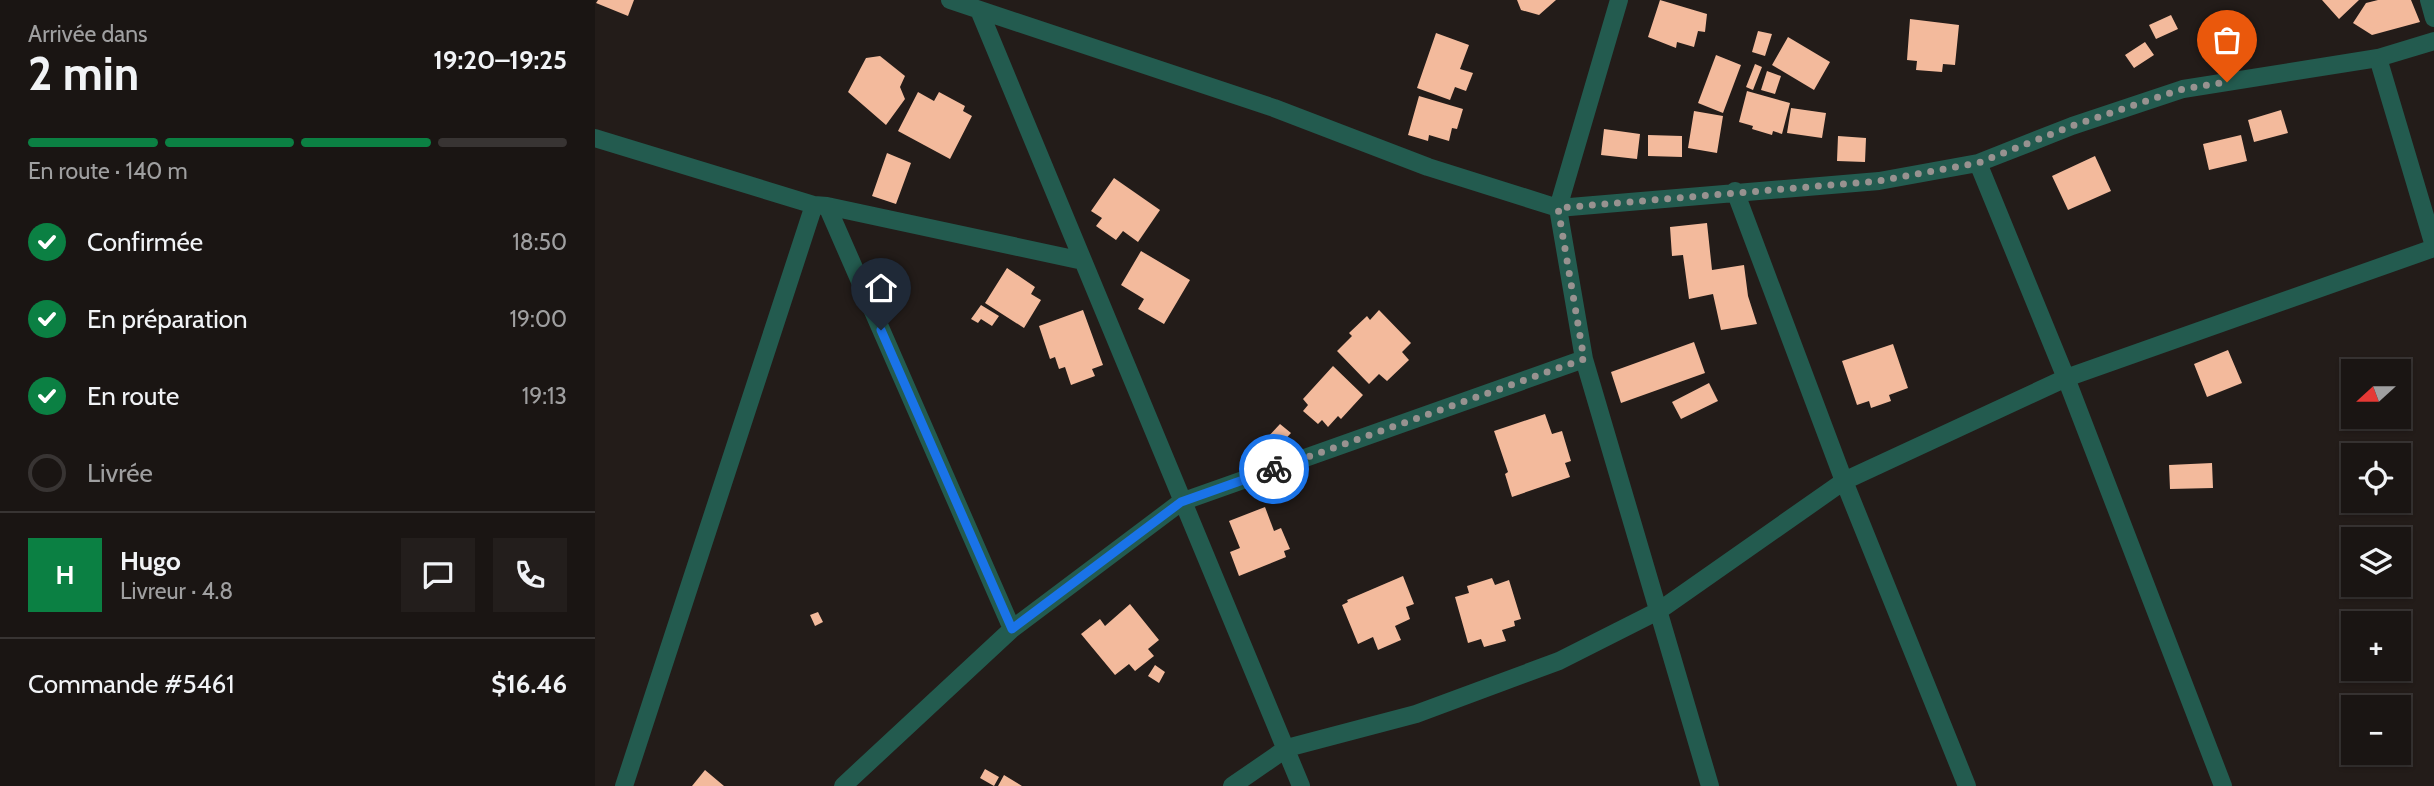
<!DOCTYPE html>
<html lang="fr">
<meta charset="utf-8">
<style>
:root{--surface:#1a1513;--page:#231e1c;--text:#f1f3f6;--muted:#9f9fa0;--line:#383433;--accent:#0b8043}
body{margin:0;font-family:Cabin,sans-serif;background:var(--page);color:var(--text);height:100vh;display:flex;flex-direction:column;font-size:26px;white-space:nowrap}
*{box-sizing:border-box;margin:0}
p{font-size:23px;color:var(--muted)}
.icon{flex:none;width:38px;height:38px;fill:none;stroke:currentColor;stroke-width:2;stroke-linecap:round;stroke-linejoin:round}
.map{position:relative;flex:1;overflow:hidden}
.panel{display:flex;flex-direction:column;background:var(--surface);width:595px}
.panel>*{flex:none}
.needle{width:46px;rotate:249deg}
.fabs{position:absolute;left:1746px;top:359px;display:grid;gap:14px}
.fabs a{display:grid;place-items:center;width:70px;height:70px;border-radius:0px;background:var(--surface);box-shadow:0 2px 5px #0004,0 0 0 2px var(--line);font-size:35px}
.pin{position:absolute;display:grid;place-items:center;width:60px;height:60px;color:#fff;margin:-72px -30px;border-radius:50% 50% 50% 0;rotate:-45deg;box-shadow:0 0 7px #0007}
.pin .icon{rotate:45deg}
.courier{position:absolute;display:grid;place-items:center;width:70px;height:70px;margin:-35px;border:5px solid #1a73e8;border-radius:50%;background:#fff;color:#222;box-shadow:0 2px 9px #0007}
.overview em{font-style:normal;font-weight:700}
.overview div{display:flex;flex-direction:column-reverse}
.overview{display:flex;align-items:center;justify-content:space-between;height:119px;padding:0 28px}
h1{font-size:46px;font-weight:700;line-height:52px}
.bar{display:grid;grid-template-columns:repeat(4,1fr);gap:10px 7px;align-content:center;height:84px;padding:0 28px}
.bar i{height:9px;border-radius:5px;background:var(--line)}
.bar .selected{background:var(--accent)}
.bar p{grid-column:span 4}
.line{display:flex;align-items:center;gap:18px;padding:0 28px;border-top:2px solid var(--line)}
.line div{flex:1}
.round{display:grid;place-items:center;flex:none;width:74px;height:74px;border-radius:0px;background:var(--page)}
ol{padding:0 28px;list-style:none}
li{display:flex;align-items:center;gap:21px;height:77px}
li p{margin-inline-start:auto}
li .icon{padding:7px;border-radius:50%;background:var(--accent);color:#fff;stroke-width:4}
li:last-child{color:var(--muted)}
li i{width:38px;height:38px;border:4px solid var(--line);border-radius:50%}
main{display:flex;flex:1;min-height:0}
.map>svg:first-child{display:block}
</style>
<main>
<section class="panel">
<div class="overview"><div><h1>2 min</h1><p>Arrivée dans</p></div><em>19:20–19:25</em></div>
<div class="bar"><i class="selected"></i><i class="selected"></i><i class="selected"></i><i></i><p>En route · 140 m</p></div>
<ol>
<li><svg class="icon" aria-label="check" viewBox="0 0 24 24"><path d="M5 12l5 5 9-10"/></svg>Confirmée<p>18:50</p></li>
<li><svg class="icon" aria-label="check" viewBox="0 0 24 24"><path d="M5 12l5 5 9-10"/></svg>En préparation<p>19:00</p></li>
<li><svg class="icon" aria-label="check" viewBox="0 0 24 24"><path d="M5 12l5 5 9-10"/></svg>En route<p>19:13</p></li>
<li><i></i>Livrée</li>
</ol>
<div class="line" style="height:126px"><b class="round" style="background:var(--accent);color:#fff">H</b><div><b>Hugo</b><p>Livreur · 4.8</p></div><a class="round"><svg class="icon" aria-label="chat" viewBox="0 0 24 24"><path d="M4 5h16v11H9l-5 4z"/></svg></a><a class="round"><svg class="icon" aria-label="phone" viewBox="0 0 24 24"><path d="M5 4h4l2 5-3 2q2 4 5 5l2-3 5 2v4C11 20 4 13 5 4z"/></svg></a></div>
<div class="line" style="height:91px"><div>Commande #5461</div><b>$16.46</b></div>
</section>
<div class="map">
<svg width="1839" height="786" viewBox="0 0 1839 786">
<rect width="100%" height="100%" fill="#231c19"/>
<path fill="#f3ba9c" d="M3,0H39L33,16L1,3Z
M922,0H961L944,15L926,10Z
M1065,0L1112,14L1110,32L1103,31L1099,47L1082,42L1081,48L1053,37Z
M1727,0H1764L1744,19Z
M1783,0H1816L1825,22L1777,35L1758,23L1771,3Z
M1576,15L1583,29L1561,39L1554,25Z
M1315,19L1364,25L1360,65L1348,64L1347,72L1321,70L1322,61L1312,60Z
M1163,31L1177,34L1170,56L1157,52Z
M841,33L874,45L865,69L878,73L871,91L860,87L855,100L822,88Z
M1193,37L1235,62L1219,90L1177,65Z
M1550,42L1559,55L1539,68L1530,55Z
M1121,55L1146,65L1128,113L1103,103Z
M285,56L310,76L305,87L310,99L291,125L253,92L271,58Z
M1160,64L1167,67L1158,90L1151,87Z
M1172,71L1186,76L1180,94L1166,90Z
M1152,91L1195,103L1187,134L1178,131L1177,135L1157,129L1158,126L1144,122Z
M323,92L339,101L344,92L370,106L368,111L377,116L355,159L303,131Z
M824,96L868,109L862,129L857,128L854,141L834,135L833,141L813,135Z
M1196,108L1231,113L1227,138L1192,133Z
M1686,110L1693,133L1659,142L1653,120Z
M1099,111L1128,116L1122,153L1093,148Z
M1009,129L1045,134L1042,159L1006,155Z
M1053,135L1087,136V157L1053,156Z
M1646,135L1652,161L1614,170L1608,144Z
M1243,136L1271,138L1270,162L1242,161Z
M292,153L316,163L301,204L277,196Z
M1500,156L1516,191L1473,210L1457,176Z
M519,178L565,210L543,242L528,231L521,240L501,226L507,218L496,211Z
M1112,223L1117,270L1149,265L1153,296L1162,324L1126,330L1118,294L1094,299L1088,255L1077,256L1075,227Z
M546,251L595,280L569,324L543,309L549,299L526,285Z
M412,268L440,287L436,294L446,300L429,328L390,303Z
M386,305L404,316L397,326L386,319L383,323L376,319Z
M488,310L508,365L497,369L500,376L476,385L470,367L464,369L460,357L455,359L444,326Z
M784,310L816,343L807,352L814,360L792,381L784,374L774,384L742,351L757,336L754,333L772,316L775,320Z
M1099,342L1110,373L1026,403L1016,372Z
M1298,344L1313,388L1294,395L1296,401L1276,408L1274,401L1262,405L1247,361Z
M1633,350L1647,383L1612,397L1599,364Z
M738,366L768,395L746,419L743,416L733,427L727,420L723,424L708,411L713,405L708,399Z
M1114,383L1123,401L1086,419L1077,402Z
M950,414L957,434L967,431L976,461L970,463L975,477L917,497L910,474L913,472L899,431Z
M685,424L696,433L683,447L672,438Z
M1617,463L1618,488L1575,489L1574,465Z
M670,507L679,531L686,528L695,549L689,551L691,557L644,576L635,552L645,548L634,521Z
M808,576L819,604L811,607L815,619L800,626L806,640L783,650L778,637L763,644L747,605L753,602L752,600Z
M897,578L900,585L914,580L926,619L919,621L920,626L907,630L911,641L889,647L886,639L873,643L860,597L874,593L872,586Z
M535,604L564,640L553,649L559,656L540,671L534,664L520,675L486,634L505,619L510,626Z
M223,612L228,622L220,626L215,615Z
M560,665L570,672L564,683L553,676Z
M390,769L404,777L399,786L385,778Z
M110,770L129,786H97Z
M409,775L427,786H403Z"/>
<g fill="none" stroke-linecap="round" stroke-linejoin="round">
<path stroke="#235b4f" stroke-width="18" d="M355,0L679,108L833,167L963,208L1284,181L1383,163L1477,126L1588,89L1783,58L1839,41
M1024,0L963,208L989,359L1115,786
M1834,0L1839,18
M384,10L706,786
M1783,58L1839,246
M0,138L219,205L232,206L488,261
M1383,163L1471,378L1628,786
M1140,191L1249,481L1372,786
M232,206L417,629L248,786
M417,629L586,502L989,359
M29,786L219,205
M637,786L692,748L821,714L964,661L1065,610L1249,481L1471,378L1839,248"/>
</g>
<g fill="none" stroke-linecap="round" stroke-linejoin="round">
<path stroke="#989290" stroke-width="7" stroke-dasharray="0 12.6" d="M679,469L989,359L963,208L1284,181L1383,163L1477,126L1566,96L1588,89L1632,82"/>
<path stroke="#1a73e8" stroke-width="9" d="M286,330L417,629L586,502L679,469"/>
</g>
</svg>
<div class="fabs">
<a><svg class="needle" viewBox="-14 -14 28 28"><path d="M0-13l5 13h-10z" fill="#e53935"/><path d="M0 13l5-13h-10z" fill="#9f9fa0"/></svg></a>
<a><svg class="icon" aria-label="locate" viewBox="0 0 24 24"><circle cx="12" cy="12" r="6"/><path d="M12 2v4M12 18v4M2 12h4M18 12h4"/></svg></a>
<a><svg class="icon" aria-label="layers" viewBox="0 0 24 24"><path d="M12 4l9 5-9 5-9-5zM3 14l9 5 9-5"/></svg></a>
<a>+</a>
<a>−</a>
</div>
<div class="pin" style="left:1632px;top:82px;background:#ea580c"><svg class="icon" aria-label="bag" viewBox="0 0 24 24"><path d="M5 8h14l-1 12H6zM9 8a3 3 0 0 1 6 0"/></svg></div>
<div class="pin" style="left:286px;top:330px;background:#1f2937"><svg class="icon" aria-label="home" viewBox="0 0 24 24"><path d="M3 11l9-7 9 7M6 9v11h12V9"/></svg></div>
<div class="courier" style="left:679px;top:469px"><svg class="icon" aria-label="bike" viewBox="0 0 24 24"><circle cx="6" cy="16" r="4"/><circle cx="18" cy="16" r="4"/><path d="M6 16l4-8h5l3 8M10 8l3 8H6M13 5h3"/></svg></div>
</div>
</main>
